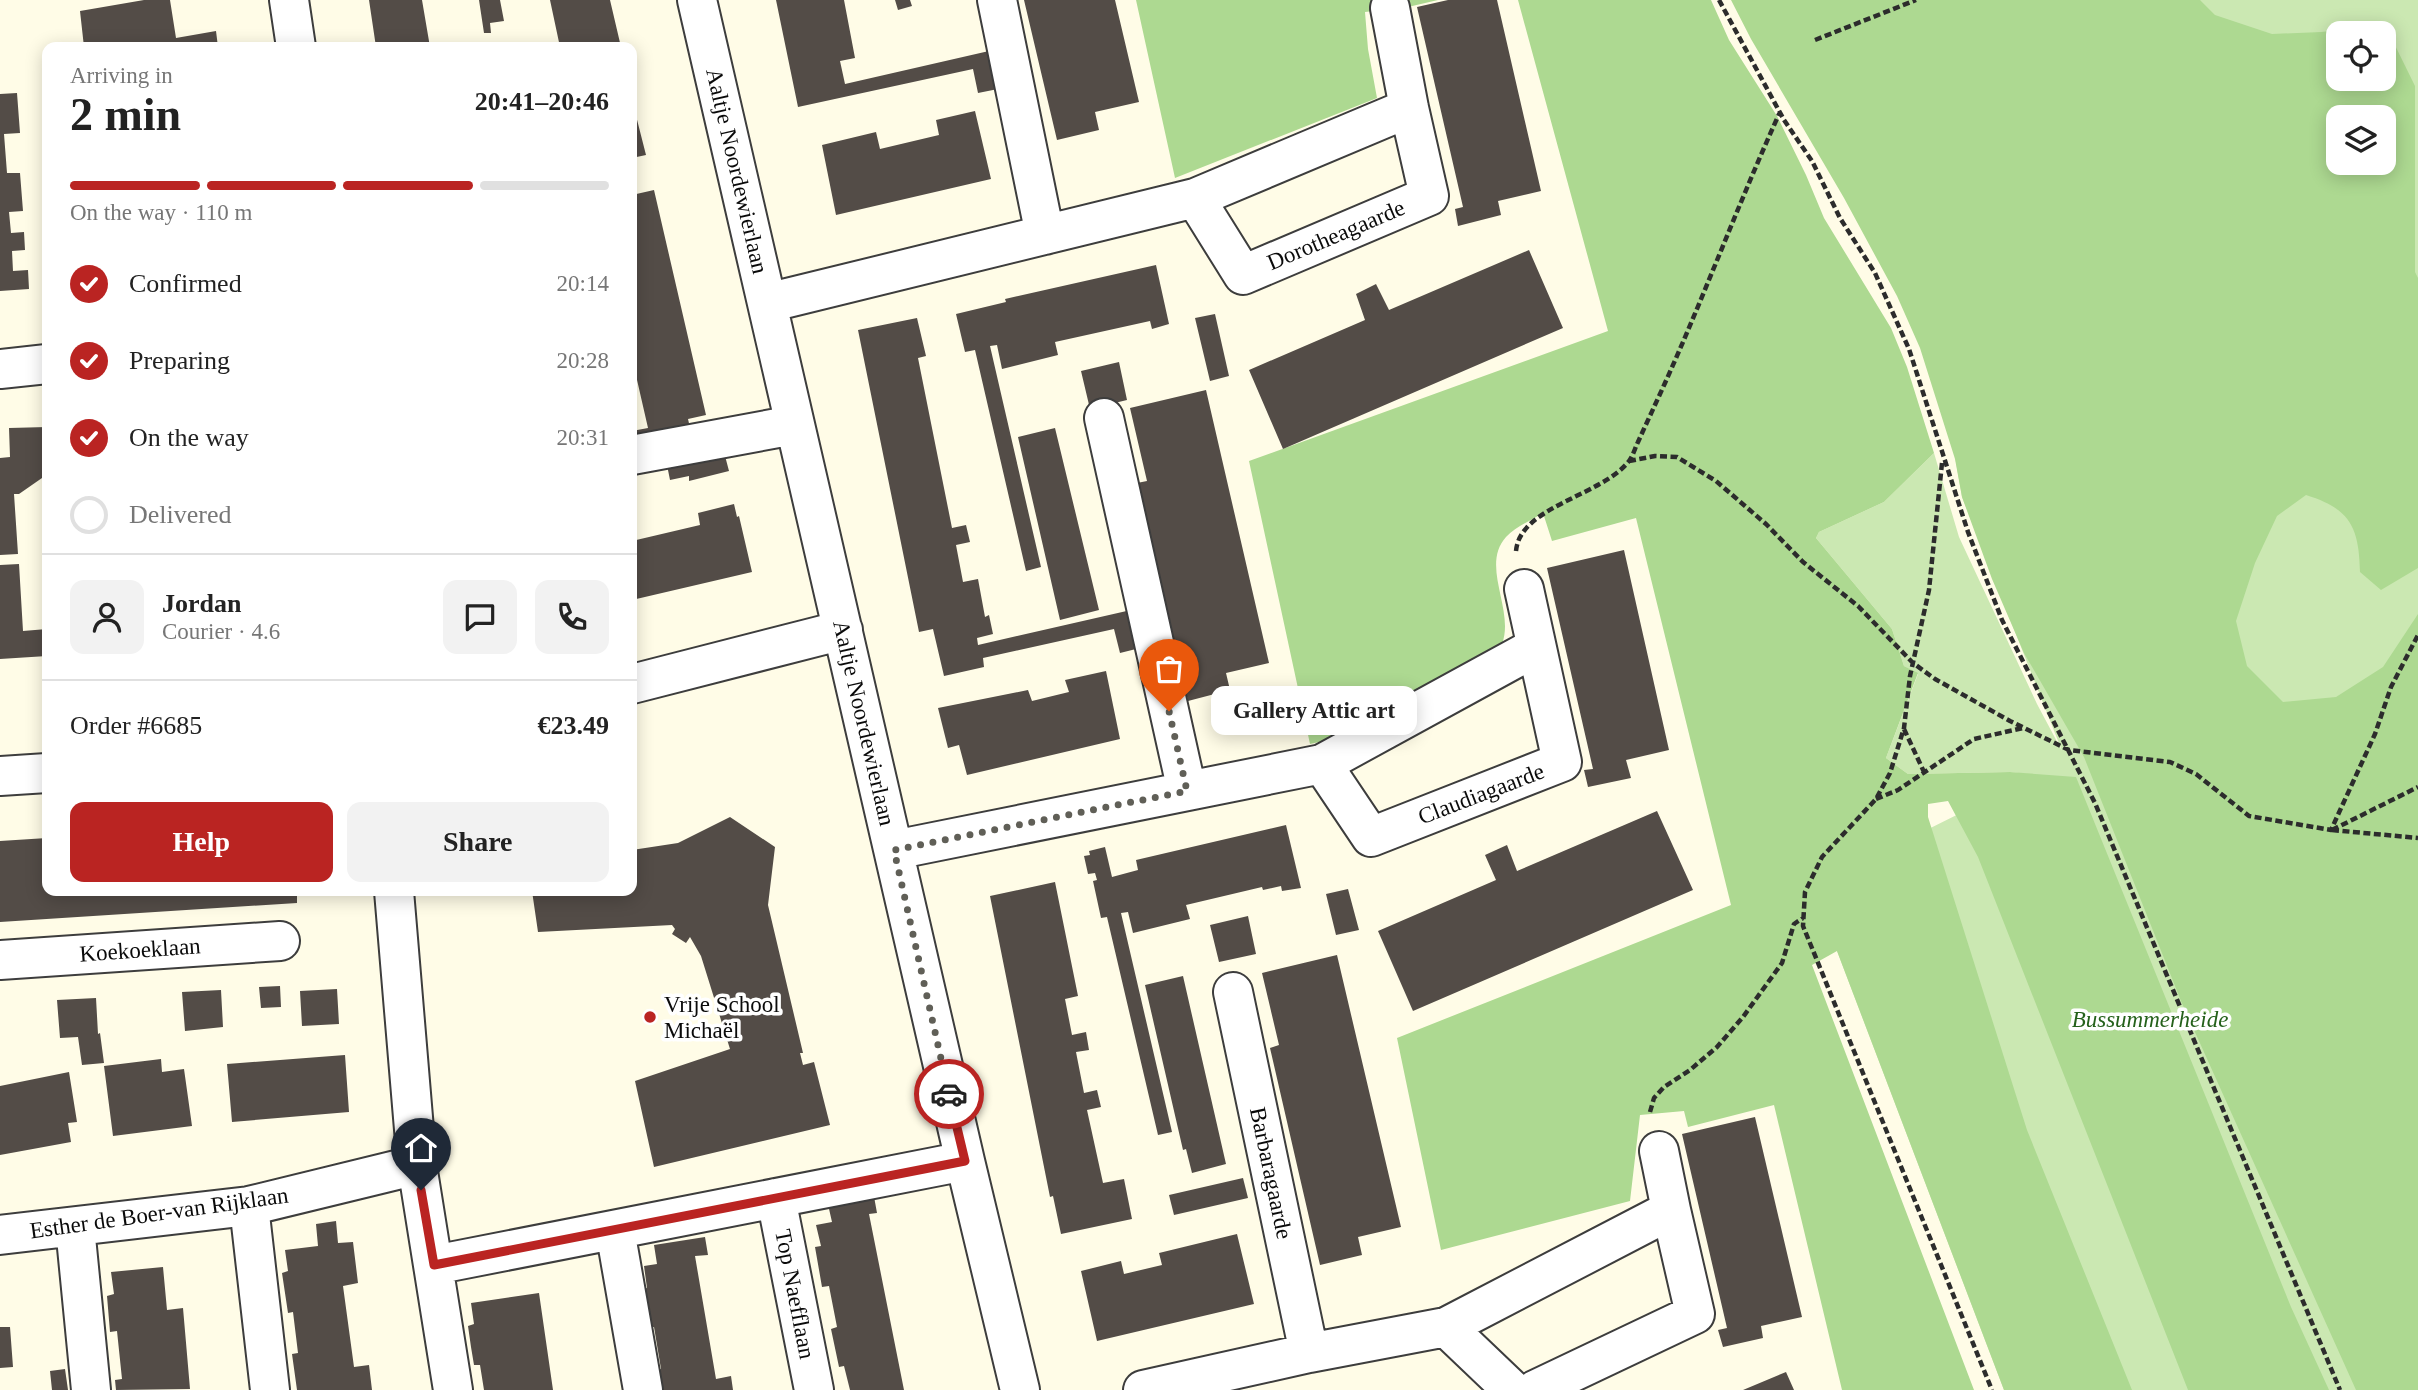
<!DOCTYPE html>
<meta charset="utf-8">
<style>
:root{--surface:#fff;--page:#f2f2f2;--text:#222;--muted:#767676;--line:#e0e0e0;--accent:#ba2422}
body{margin:0;font-family:"Times New Roman",serif;background:var(--page);color:var(--text);height:100vh;display:flex;flex-direction:column;font-size:26px;white-space:nowrap}
*{box-sizing:border-box;margin:0}
p{font-size:23px;color:var(--muted)}
.icon{flex:none;width:38px;height:38px;fill:none;stroke:currentColor;stroke-width:2;stroke-linecap:round;stroke-linejoin:round}
.map{position:relative;flex:1;overflow:hidden}
.side{position:absolute;left:42px;top:42px;width:595px;height:854px;display:flex;flex-direction:column;background:var(--surface);border-radius:14px;box-shadow:0 4px 18px #0003}
.side>*{flex:none}
.fabs{position:absolute;left:2326px;top:21px;display:grid;gap:14px}
.fabs a{display:grid;place-items:center;width:70px;height:70px;border-radius:14px;background:var(--surface);box-shadow:0 4px 18px #0003;font-size:35px}
.pin{position:absolute;display:grid;place-items:center;width:60px;height:60px;color:#fff;margin:-72px -30px;border-radius:50% 50% 50% 0;rotate:-45deg;box-shadow:0 0 7px #0007}
.pin .icon{rotate:45deg}
.courier{position:absolute;display:grid;place-items:center;width:70px;height:70px;margin:-35px;border:5px solid #ba2422;border-radius:50%;background:#fff;color:#222;box-shadow:0 2px 9px #0007}
.bubble{position:absolute;height:49px;border-radius:14px;background:var(--surface);box-shadow:0 4px 18px #0003;font-size:23px;font-weight:600;line-height:49px;text-align:center}
.overview em{font-style:normal;font-weight:600}
.overview div{display:flex;flex-direction:column-reverse}
.overview{display:flex;align-items:center;justify-content:space-between;height:119px;padding:0 28px}
h1{font-size:46px;font-weight:600;line-height:52px}
.bar{display:grid;grid-template-columns:repeat(4,1fr);gap:10px 7px;align-content:center;height:84px;padding:0 28px}
.bar i{height:9px;border-radius:5px;background:var(--line)}
.bar .current{background:var(--accent)}
.bar p{grid-column:span 4}
.line{display:flex;align-items:center;gap:18px;padding:0 28px;border-top:2px solid var(--line)}
.line div{flex:1}
.round{display:grid;place-items:center;flex:none;width:74px;height:74px;border-radius:14px;background:var(--page)}
ol{padding:0 28px;list-style:none}
li{display:flex;align-items:center;gap:21px;height:77px}
li p{margin-inline-start:auto}
li .icon{padding:7px;border-radius:50%;background:var(--accent);color:#fff;stroke-width:4}
li:last-child{color:var(--muted)}
li i{width:38px;height:38px;border:4px solid var(--line);border-radius:50%}
.action{display:flex;gap:14px;margin-top:auto;padding:14px 28px}
.action a{flex:1;height:80px;border-radius:14px;background:var(--accent);color:#fff;font-size:28px;font-weight:600;line-height:80px;text-align:center}
.action a+a{background:var(--page);color:var(--text)}
.map>svg:first-child{display:block}
</style>
<div class="map">
<svg width="2418" height="1390" viewBox="0 0 2418 1390">
<rect width="100%" height="100%" fill="#fffce7"/>
<path fill="#cbe8b2" fill-rule="evenodd" d="M1783,0H2418V1390H2004L1837,951L1820,883L2037,775L2010,772L1908,774L1886,758L1918,674L1904,666L1892,629L1816,538L1819,532L1884,502L1934,453L1959,537L2037,704L2062,751L1962,497L1935,341ZM2338,33H2384V79H2338ZM2338,117H2384V163H2338Z"/>
<path fill="#add991" fill-rule="evenodd" d="M1136,0H1438L1408,7L1365,12L1368,49L1377,98L1175,178Z
M1518,0H1711L1729,40L1777,116L1806,175L1824,218L1891,328L1907,367L1934,453L1884,502L1819,532L1816,538L1892,629L1904,666L1918,673L1886,758L1908,774L2010,772L2076,777L2291,1307L2329,1390H2188L1978,857L1948,801L1928,804V817L2027,1130L2132,1390H2004L1837,951L1812,965L1974,1390H1842L1774,1105L1688,1127L1684,1111L1640,1115L1630,1201L1441,1250L1397,1038L1731,905L1636,518L1552,541L1543,513C1532,520 1515,527 1506,537C1480,566 1515,610 1502,644L1337,738L1310,744L1249,461L1608,331Z
M1731,0H2200L2215,15L2272,34L2321,32L2385,25L2415,86V272L2418,278V568L2381,590L2360,572C2359,528 2351,509 2306,495L2277,516L2255,563L2236,621L2247,666L2283,702L2336,697L2383,667L2418,614V1390H2356L2181,1001L2084,757L2024,653L1992,579L1962,497L1955,459L1920,348L1897,296L1844,198L1751,39ZM2338,33H2384V79H2338ZM2338,117H2384V163H2338Z"/>
<path fill="#534c47" d="M144,0H170L176,38L216,31L218,47H152L151,43L116,47H84L80,11Z
M369,0H422L430,47H376Z
M479,0H500L504,21L490,23L491,33H484Z
M550,0H610L621,47H560Z
M776,0H844L855,58L840,61L845,84L989,51L998,89L978,93L973,69L798,107Z
M895,0H910L912,6L898,10Z
M1024,0H1115L1139,102L1095,112L1099,130L1057,140Z
M1448,0H1497L1541,191L1498,201L1501,215L1458,226L1455,209L1463,207L1417,7Z
M17,93L20,133L4,134L7,173H20L23,211L9,212L11,233L24,232L25,250L12,251L13,271L28,270L29,289L0,291V94Z
M632,100L646,155L632,158Z
M975,111L991,179L836,215L822,145L876,132L880,149L939,135L936,120Z
M654,190L706,415L688,419L692,436L632,450V431L648,428L632,358V195Z
M1529,250L1563,328L1283,449L1249,370L1365,320L1356,294L1376,284L1389,310Z
M1156,265L1169,324L1152,329L1150,321L1055,342L1058,355L1002,369L997,345L990,346L1041,567L1026,571L975,350L965,352L956,314L1006,302L1005,299Z
M1215,314L1229,376L1210,381L1195,318Z
M917,318L926,356L918,358L952,528L966,525L970,542L956,545L963,582L978,579L985,617L989,615L993,634L977,638L978,645L1131,610L1140,648L1120,653L1114,629L983,658L984,667L944,676L933,629L919,632L858,330Z
M1119,362L1127,400L1090,409L1081,371Z
M1206,390L1269,663L1226,673L1230,690L1188,701L1137,483L1147,481L1130,408Z
M47,427V478H42L19,494H14L18,554L0,555V458L10,457L9,428Z
M1055,428L1099,610L1060,620L1018,437Z
M724,452L729,471L689,481V476L670,480L667,465Z
M734,504L737,517L739,516L752,572L632,600V541L700,525L698,513Z
M1624,550L1669,750L1626,760L1631,778L1588,787L1584,770L1593,769L1547,568Z
M19,564L23,631L47,629V656L0,659V565Z
M1106,671L1120,739L967,775L959,745L948,748L938,708L1028,690L1032,701L1069,692L1065,680Z
M1657,811L1693,890L1413,1011L1378,931L1496,880L1485,855L1507,845L1517,871Z
M730,817L775,847L768,905L803,1053H800L803,1065L814,1062L830,1125L654,1167L635,1081L730,1049L701,956L690,937L686,943L672,934L675,929L672,925L538,932L532,891H632V850L678,843Z
M1286,825L1301,888L1282,891L1281,886L1263,890L1262,887L1186,905L1190,919L1133,933L1128,912L1121,913L1172,1132L1158,1135L1107,917L1101,918L1093,881L1097,880L1095,873L1088,874L1084,856L1090,855L1089,851L1105,847L1112,877L1138,870L1136,860Z
M47,838V891H297V903L0,922V841Z
M1055,882L1078,996L1065,999L1072,1035L1086,1032L1089,1050L1076,1052L1084,1093L1097,1090L1101,1107L1087,1110L1103,1183L1124,1179L1132,1219L1061,1234L1053,1196L1050,1197L990,896Z
M1348,889L1359,930L1336,935L1326,894Z
M1248,916L1256,954L1219,962L1210,925Z
M1337,955L1401,1227L1358,1237L1362,1255L1320,1265L1270,1048L1279,1045L1262,973Z
M1183,976L1226,1164L1192,1173L1186,1149L1183,1150L1145,985Z
M280,986L281,1007L261,1008L259,987Z
M337,989L339,1024L302,1026L300,991Z
M221,990L223,1027L185,1031L182,992Z
M96,998L98,1034L100,1033L104,1063L82,1065L78,1037L60,1038L57,1000Z
M345,1055L349,1112L232,1122L227,1064Z
M161,1059L162,1072L184,1069L192,1126L113,1136L104,1066Z
M69,1072L77,1122L68,1123L71,1142L0,1155V1086Z
M1755,1117L1802,1317L1761,1326L1763,1338L1723,1347L1718,1330L1727,1328L1682,1134Z
M1243,1178L1248,1198L1174,1215L1169,1195Z
M873,1191L877,1213L869,1214L904,1390H850L844,1366L839,1367L831,1329L837,1327L829,1286L822,1287L815,1247L821,1246L816,1225L832,1222L827,1200Z
M336,1221L338,1243L353,1242L358,1283L343,1286L354,1367L369,1365L372,1390H297L292,1354L298,1353L293,1312L288,1313L282,1273L288,1271L285,1250L318,1246L316,1224Z
M1237,1234L1254,1304L1097,1341L1081,1271L1121,1261L1124,1274L1162,1265L1159,1253Z
M705,1237L708,1255L695,1256L716,1379L731,1376L733,1390H658L654,1371L661,1369L654,1327L647,1328L641,1290L647,1288L644,1266L657,1264L654,1245Z
M163,1267L167,1310L183,1308L190,1389L116,1390L115,1380L122,1379L117,1331L110,1332L107,1296L114,1294L111,1272Z
M539,1293L553,1390H484L480,1365H474L471,1347L468,1326L474,1324L471,1303Z
M0,1327H10L13,1367L0,1368Z
M65,1369L68,1390H52L50,1371Z
M1786,1372L1794,1390H1743Z"/>
<g fill="none" stroke-linecap="round" stroke-linejoin="round">
<defs>
<path id="minor" d="M289,0L296,47
M697,0L965,1161L1020,1390
M997,0L1045,235
M1195,198L1243,275L1429,196L1409,108L1390,8
M767,303L1195,198L1409,108
M0,369L47,364
M1104,418L1187,791
M632,455L794,425
M632,684L843,630
M1322,764L1371,837L1562,762L1524,589
M0,776L47,773
M894,850L1322,764L1536,647
M394,891L417,1165L453,1390
M0,960L280,941
M1233,992L1309,1353
M1659,1151L1671,1210
M776,1198L814,1390
M249,1206L270,1390
M75,1227L91,1390
M615,1230L643,1390
M0,1235L249,1206L417,1165
M434,1265L965,1161
M1446,1327L1512,1390
M1143,1390L1309,1353L1446,1327L1671,1210L1695,1314L1535,1390"/>
</defs>
<use href="#minor" stroke="#3d3d3d" stroke-width="42"/>
<path stroke="#2c2c2c" stroke-width="4.5" stroke-dasharray="7 3.5" stroke-linecap="butt" d="M1719,0L1784,120L1812,161L1840,218L1875,273L1909,349L1968,532L2002,620L2095,803L2340,1390
M1815,40L1916,0
M1629,461L1655,456L1677,457L1716,481L1766,524L1803,562L1858,606L1913,663L1935,679L2010,721L2069,750L2170,762L2196,774L2249,816L2331,830L2375,734L2391,687L2418,635
M1942,463L1929,590L1910,676L1904,728L1890,773L1876,799L1822,857L1805,892L1803,926L1992,1390
M1516,551C1520,506 1602,496 1629,461C1633,456 1635,448 1638,442C1647,422 1656,403 1665,383C1705,294 1739,202 1780,112
M1904,729L1924,772
M1876,799L1898,790L1974,739L2023,728
M2332,830L2418,787
M2332,830L2418,838
M1650,1112L1654,1098L1664,1087L1690,1070L1717,1047L1743,1017L1782,963L1794,924L1803,918"/>
<use href="#minor" stroke="#fff" stroke-width="38"/>
</g>
<g fill="none" stroke-linecap="round" stroke-linejoin="round">
<path stroke="#605f57" stroke-width="7" stroke-dasharray="0 12.6" d="M949,1094L894,850L1187,791L1169,711"/>
<path stroke="#ba2422" stroke-width="9" d="M421,1190L434,1265L965,1161L949,1094"/>
</g>
<circle fill="#ba2422" stroke="#fff" stroke-width="2.5" cx="650" cy="1017" r="7"/>
<g text-anchor="middle" dominant-baseline="central" stroke-width="7" stroke-linejoin="round" paint-order="stroke">
<g font-size="23" fill="#0a0a0a" stroke="#fff">
<text transform="translate(737 171) rotate(77)">Aaltje Noordewierlaan</text>
<text transform="translate(1336 235) rotate(-23)">Dorotheagaarde</text>
<text transform="translate(864 723) rotate(77)">Aaltje Noordewierlaan</text>
<text transform="translate(1481 794) rotate(-21)">Claudiagaarde</text>
<text transform="translate(140 950) rotate(-4)">Koekoeklaan</text>
<text transform="translate(1271 1173) rotate(78)">Barbaragaarde</text>
<text transform="translate(159 1213) rotate(-8)">Esther de Boer-van Rijklaan</text>
<text transform="translate(795 1294) rotate(79)">Top Naefflaan</text>
</g>
<g font-size="23" fill="#0a0a0a" stroke="#fff" text-anchor="start">
<text x="664" y="1004">Vrije School<tspan x="664" dy="26">Michaël</tspan></text>
</g>
<g font-size="23" font-style="italic" fill="#25611b" stroke="#fff">
<text x="2150" y="1019">Bussummerheide</text>
</g>
</g>
</svg>
<div class="fabs">
<a><svg class="icon" aria-label="locate" viewBox="0 0 24 24"><circle cx="12" cy="12" r="6"/><path d="M12 2v4M12 18v4M2 12h4M18 12h4"/></svg></a>
<a><svg class="icon" aria-label="layers" viewBox="0 0 24 24"><path d="M12 4l9 5-9 5-9-5zM3 14l9 5 9-5"/></svg></a>
</div>
<div class="pin" style="left:1169px;top:711px;background:#ea580c"><svg class="icon" aria-label="bag" viewBox="0 0 24 24"><path d="M5 8h14l-1 12H6zM9 8a3 3 0 0 1 6 0"/></svg></div>
<div class="pin" style="left:421px;top:1190px;background:#1f2937"><svg class="icon" aria-label="home" viewBox="0 0 24 24"><path d="M3 11l9-7 9 7M6 9v11h12V9"/></svg></div>
<div class="courier" style="left:949px;top:1094px"><svg class="icon" aria-label="car" viewBox="0 0 24 24"><path d="M5 17H2v-5l4-1 3-4h7l3 4 3 1v5h-3M9 17h6M6 11h13"/><circle cx="7" cy="17" r="2"/><circle cx="17" cy="17" r="2"/></svg></div>
<div class="bubble" style="left:1211px;top:686px;width:206px">Gallery Attic art</div>
<section class="side">
<div class="overview"><div><h1>2 min</h1><p>Arriving in</p></div><em>20:41–20:46</em></div>
<div class="bar"><i class="current"></i><i class="current"></i><i class="current"></i><i></i><p>On the way · 110 m</p></div>
<ol>
<li><svg class="icon" aria-label="check" viewBox="0 0 24 24"><path d="M5 12l5 5 9-10"/></svg>Confirmed<p>20:14</p></li>
<li><svg class="icon" aria-label="check" viewBox="0 0 24 24"><path d="M5 12l5 5 9-10"/></svg>Preparing<p>20:28</p></li>
<li><svg class="icon" aria-label="check" viewBox="0 0 24 24"><path d="M5 12l5 5 9-10"/></svg>On the way<p>20:31</p></li>
<li><i></i>Delivered</li>
</ol>
<div class="line" style="height:126px"><a class="round"><svg class="icon" aria-label="person" viewBox="0 0 24 24"><circle cx="12" cy="8" r="4"/><path d="M4 21q1-7 8-7t8 7"/></svg></a><div><b>Jordan</b><p>Courier · 4.6</p></div><a class="round"><svg class="icon" aria-label="chat" viewBox="0 0 24 24"><path d="M4 5h16v11H9l-5 4z"/></svg></a><a class="round"><svg class="icon" aria-label="phone" viewBox="0 0 24 24"><path d="M5 4h4l2 5-3 2q2 4 5 5l2-3 5 2v4C11 20 4 13 5 4z"/></svg></a></div>
<div class="line" style="height:91px"><div>Order #6685</div><b>€23.49</b></div>
<div class="action"><a>Help</a><a>Share</a></div>
</section>
</div>
